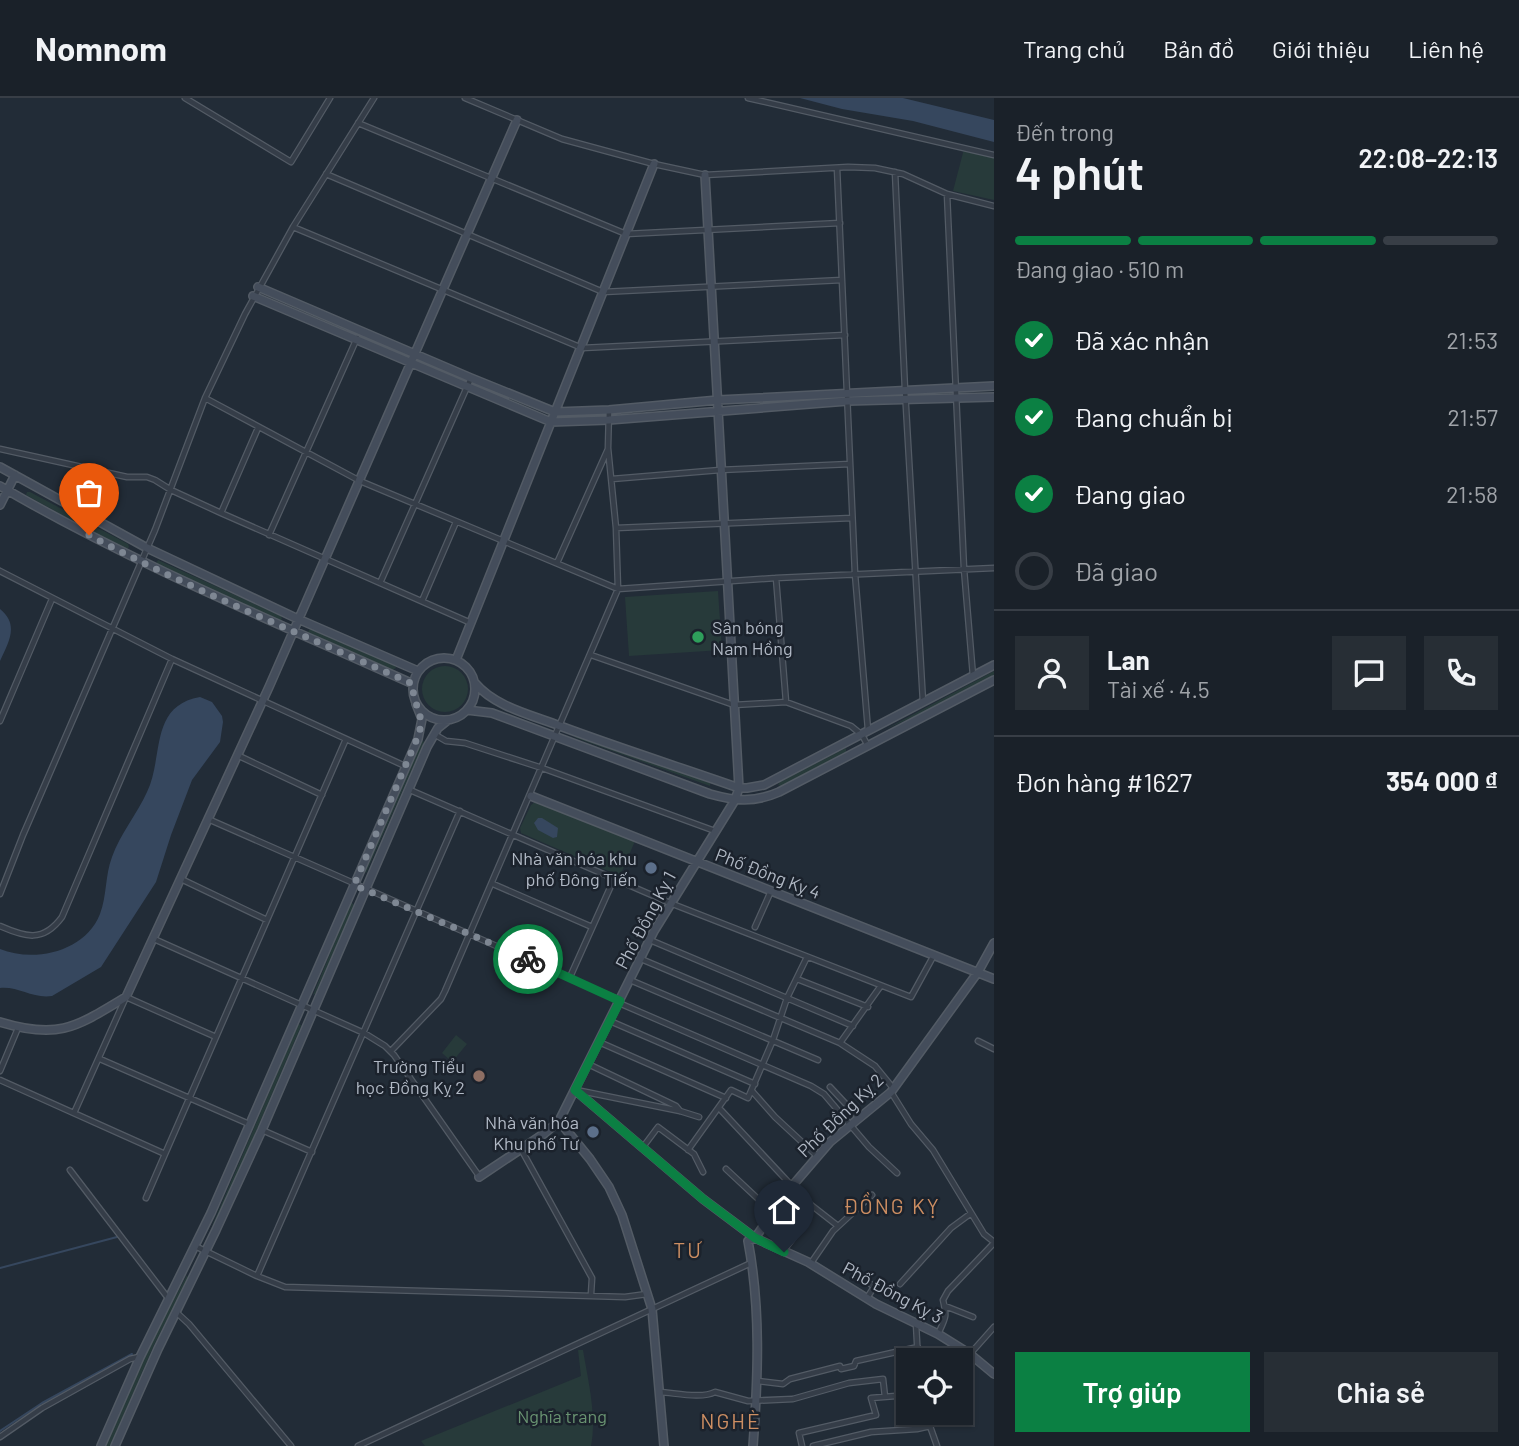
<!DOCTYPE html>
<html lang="vi">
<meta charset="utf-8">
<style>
:root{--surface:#1a2129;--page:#272e35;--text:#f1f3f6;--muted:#9fa3a8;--line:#383e46;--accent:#0b8043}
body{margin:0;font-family:Barlow,sans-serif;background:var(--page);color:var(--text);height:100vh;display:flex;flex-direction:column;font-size:26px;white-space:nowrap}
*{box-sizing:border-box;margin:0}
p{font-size:23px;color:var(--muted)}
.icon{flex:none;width:38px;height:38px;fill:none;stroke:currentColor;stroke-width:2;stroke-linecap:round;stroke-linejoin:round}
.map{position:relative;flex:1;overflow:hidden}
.panel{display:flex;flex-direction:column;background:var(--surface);width:525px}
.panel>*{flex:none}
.controls{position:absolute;left:896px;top:1250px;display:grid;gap:14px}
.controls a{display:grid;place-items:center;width:77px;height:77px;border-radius:0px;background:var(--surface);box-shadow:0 2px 5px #0004,0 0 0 2px var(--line);font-size:35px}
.pin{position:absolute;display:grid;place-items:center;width:60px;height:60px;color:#fff;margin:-72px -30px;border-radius:50% 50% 50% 0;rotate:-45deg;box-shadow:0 0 7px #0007}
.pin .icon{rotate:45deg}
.courier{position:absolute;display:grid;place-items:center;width:70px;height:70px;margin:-35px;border:5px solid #0b8043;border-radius:50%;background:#fff;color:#222;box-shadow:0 2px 9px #0007}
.overview em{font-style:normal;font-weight:600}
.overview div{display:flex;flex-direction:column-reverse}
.overview{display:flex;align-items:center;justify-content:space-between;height:119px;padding:0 21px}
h1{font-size:46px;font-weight:600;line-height:52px}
.bar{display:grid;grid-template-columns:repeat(4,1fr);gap:10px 7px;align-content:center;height:84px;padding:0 21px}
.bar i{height:9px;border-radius:5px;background:var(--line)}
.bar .on{background:var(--accent)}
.bar p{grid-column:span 4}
.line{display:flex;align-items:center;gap:18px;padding:0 21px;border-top:2px solid var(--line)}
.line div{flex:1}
.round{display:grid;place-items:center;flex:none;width:74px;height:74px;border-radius:0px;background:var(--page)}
ol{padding:0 21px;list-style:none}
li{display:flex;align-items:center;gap:21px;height:77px}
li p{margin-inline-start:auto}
li .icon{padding:7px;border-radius:50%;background:var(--accent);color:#fff;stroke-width:4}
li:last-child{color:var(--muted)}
li i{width:38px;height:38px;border:4px solid var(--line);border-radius:50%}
.cta{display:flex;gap:14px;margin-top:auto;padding:14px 21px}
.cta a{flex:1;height:80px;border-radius:0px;background:var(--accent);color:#fff;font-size:28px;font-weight:600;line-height:80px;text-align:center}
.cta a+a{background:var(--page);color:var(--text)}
header{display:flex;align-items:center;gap:42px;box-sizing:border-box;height:98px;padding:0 35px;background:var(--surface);border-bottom:2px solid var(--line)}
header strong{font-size:33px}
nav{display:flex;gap:38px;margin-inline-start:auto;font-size:24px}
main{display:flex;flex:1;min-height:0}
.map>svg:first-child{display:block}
</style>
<header>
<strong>Nomnom</strong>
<nav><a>Trang chủ</a><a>Bản đồ</a><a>Giới thiệu</a><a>Liên hệ</a></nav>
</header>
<main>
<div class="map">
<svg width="994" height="1348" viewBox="0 0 994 1348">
<rect width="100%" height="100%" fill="#222c37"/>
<path fill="#273a3a" d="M964,51L994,59V102L953,93Z
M27,394H30L128,446L129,449L126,452L26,397Z
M158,462L281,518L282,521L279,524L156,466Z
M718,493L722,552L629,558L625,499Z
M310,531L394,566L396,570L392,572L311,537L307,535Z
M422 591a23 23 0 1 1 46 0a23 23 0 1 1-46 0Z
M994,573V577L929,612L886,631Z
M574,635L710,685V688L576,640L573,637Z
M421,642L424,644L366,775L364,774Z
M846,650V654L781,688L778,687L780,684Z
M535,704L635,743L620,778L521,735L520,730L531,707Z
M351,804L354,807L315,896L313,897Z
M300,926L301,928L216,1127L212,1128L298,927Z
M456,937L467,946L452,964L442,955Z
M187,1177L188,1180L154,1247L110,1348H106L152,1242Z
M578,1252H583C588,1283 597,1317 591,1348H425L421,1343L581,1278Z"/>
<path fill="#36475e" d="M800,0H903L994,22V44L913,23L842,11Z
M0,511C20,527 8,545 0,563Z
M200,599L212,604L222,618L223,624L220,644L192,682L171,737L156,784L101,869L52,898C33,901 18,888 0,890V851C34,865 85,854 100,816C107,798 105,777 112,759C120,736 137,716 147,694C164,659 149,608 200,599Z
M538,720H542L558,730L557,739L553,740L538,732L534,725Z"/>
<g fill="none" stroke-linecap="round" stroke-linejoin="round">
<path stroke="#36475e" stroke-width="2" d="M0,1170L117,1139
M0,1333L42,1305L132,1256"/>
<defs>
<path id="street" d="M185,0L291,64L330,0
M465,0L562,41L654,66L705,77L848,69L875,70L903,76L947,96L994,108
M748,0L994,57
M358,25L626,136L840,125
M837,70L855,476L868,632
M895,74L905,292L923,604
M326,76L603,194L842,182
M947,96L964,471L973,578
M293,129L582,250L845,237
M205,300L360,383L618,491L776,480L994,470
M0,351L127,379H147L155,382L171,392L221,415L471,525
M612,381L720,372L850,366
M221,415L258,330
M616,430L852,420
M269,437L357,240
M557,465L608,351
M0,473L172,561L405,668
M776,480L786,604
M380,485L471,280
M422,503L456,424
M591,557L734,607L786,604L851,628L862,637L868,648
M0,623L52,501
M434,636L446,643L465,645L542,670L715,733
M237,657L322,697
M410,692L670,805L911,899L934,857
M208,721L619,902
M181,781L267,822
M493,786L592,829
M0,796L23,737L155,432L205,300L245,216L293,129L374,0
M0,828C25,839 43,845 62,819L172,561
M755,829L771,793
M154,841L364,935L385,948L394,957L479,1078
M650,842L853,928
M641,861L840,945L875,968L893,990
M570,879L614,781
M797,881L868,909
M630,882L818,962
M619,905L811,988L824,996L869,1049L897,1075
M610,923L755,986
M978,943L994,951
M599,944L726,1000
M840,945L880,889
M391,953L441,901L445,893L618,491L616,430L608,350L609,312
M100,961L249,1026
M588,966L676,1008L680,1013
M0,973L18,930
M0,982L165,1056L146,1100
M830,989L859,1020
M576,992L680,1013L699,1019
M752,993L775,1019L817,1058
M891,994L911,1026L933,1052L984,1136L994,1144
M719,1010L806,1103L838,1128
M74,1015L126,899L216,939
M262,1032L312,1054
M643,1049L658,1029L694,1056L703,1074
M521,1051L592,1180L591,1196
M688,1052L731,992L748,1000L773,942L787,900L807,859
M165,1056L346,641
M726,1071L772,1114
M70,1072L168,1200
M195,1148L257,1178L285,1189L625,1199L647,1196
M783,1153L794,1139
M811,1165L833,1133L872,1097
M859,1176L874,1189L867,1200
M257,1178L460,713
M900,1186L951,1130L970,1116
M945,1208L973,1219
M176,1214L189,1226L291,1348
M916,1226L918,1262
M938,1236C946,1219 947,1219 943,1202L948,1193L994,1145
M970,1256L994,1229
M758,1283L783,1286L790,1281L840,1268L841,1271L854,1268L856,1263L918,1249
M660,1294C676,1295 702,1301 715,1294L748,1303L793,1301L849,1285L883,1281L885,1299
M925,1314L937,1348
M0,1339L42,1310L130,1261L139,1259
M358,1348L751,1165
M802,1348L799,1335L876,1317L871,1300L908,1297
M813,1348L871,1334L917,1331L930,1328"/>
<path id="secondary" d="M258,189L471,280L555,314L609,312L718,302L994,288
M253,198L551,324L609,322L848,303L994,299
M0,369L147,450L298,521L418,573
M0,388C132,465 273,523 413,586
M0,407L15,377
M413 591a31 31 0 1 1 62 0a31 31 0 1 1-62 0Z
M456,562L654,66
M475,585C495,609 532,617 560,628C619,650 679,669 739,690H747L764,687L994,567
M467,612L492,615L710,696C735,703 754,705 779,694L994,582
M531,698L994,881
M0,924C59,942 76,929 126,899L269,589L517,22
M575,992L703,1101L755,1140L808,1164L876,1206L938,1236L970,1256L994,1276
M559,1023L590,1061L609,1089L622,1117L652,1211L664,1348
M479,1079L545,1035L559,1023L654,833L735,702L739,690L705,77
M101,1348L140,1259L211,1115L418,641L422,621L416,606
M115,1348L158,1251L216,1132L262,1032L427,649L438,630L448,622
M753,1348C758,1280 761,1211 748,1143L755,1140L787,1094L830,1044L891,994L978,874L994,845"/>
</defs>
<use href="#street" stroke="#535b65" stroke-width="7"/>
<use href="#secondary" stroke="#535b65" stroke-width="10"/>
<use href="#street" stroke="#353d48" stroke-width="4.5"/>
<use href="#secondary" stroke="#444d5b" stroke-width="7"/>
</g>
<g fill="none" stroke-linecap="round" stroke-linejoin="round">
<path stroke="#7e8793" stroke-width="7" stroke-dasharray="0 12.6" d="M89,437C194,493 304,537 413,586C412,608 425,613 419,636L354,787L528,861"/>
<path stroke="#0b8043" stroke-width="9" d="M528,861L620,903L575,992L703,1101L755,1140L784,1154"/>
</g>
<circle fill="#2e9e5b" stroke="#1b222c" stroke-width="2.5" cx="698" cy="539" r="7"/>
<g fill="#5c6f8a" stroke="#1b222c" stroke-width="2.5">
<circle cx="651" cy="770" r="7"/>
<circle cx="593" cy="1034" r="7"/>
</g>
<circle fill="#8d6e63" stroke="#1b222c" stroke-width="2.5" cx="479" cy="978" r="7"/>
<g text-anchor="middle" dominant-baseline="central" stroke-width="5" stroke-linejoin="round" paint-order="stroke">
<g font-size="18" fill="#b0b8c4" stroke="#1b222c" text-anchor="end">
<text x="712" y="529" text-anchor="start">Sân bóng<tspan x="712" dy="21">Nam Hồng</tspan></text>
<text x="637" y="760">Nhà văn hóa khu<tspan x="637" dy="21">phố Đông Tiến</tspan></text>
<text x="465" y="968">Trường Tiểu<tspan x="465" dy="21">học Đồng Kỵ 2</tspan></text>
<text x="579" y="1024">Nhà văn hóa<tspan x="579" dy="21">Khu phố Tư</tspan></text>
</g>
<g font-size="18" fill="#b0b8c4" stroke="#1b222c">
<text transform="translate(768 775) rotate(21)">Phố Đồng Kỵ 4</text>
<text transform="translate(645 822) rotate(-62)">Phố Đồng Kỵ 1</text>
<text transform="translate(840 1017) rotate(-44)">Phố Đồng Kỵ 2</text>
<text transform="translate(893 1194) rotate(28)">Phố Đồng Kỵ 3</text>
</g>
<g font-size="18" fill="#699371" stroke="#1b222c">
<text x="562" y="1318">Nghĩa trang</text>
</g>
<g font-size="21" letter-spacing="2" fill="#cd8e62" stroke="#1b222c">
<text x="892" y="1107">ĐỒNG KỴ</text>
<text x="688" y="1151">TƯ</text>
<text x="731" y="1322">NGHÈ</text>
</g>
</g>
</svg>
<div class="controls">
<a><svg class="icon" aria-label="locate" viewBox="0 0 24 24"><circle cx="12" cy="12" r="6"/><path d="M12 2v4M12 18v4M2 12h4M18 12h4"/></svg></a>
</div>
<div class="pin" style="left:89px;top:437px;background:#ea580c"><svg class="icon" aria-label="bag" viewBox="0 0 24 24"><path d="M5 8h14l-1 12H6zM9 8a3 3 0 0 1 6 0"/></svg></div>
<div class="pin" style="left:784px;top:1154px;background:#1f2937"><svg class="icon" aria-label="home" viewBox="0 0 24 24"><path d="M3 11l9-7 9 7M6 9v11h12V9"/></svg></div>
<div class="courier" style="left:528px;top:861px"><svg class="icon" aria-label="bike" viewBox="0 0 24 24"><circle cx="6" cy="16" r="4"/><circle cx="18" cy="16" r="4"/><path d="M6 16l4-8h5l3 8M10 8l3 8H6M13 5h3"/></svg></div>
</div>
<section class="panel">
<div class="overview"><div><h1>4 phút</h1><p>Đến trong</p></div><em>22:08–22:13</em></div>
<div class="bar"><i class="on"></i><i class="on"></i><i class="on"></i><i></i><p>Đang giao · 510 m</p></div>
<ol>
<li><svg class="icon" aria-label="check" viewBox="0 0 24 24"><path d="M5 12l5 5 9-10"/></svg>Đã xác nhận<p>21:53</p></li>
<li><svg class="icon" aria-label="check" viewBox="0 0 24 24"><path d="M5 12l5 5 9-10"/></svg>Đang chuẩn bị<p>21:57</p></li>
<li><svg class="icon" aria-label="check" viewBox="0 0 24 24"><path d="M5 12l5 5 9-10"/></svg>Đang giao<p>21:58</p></li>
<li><i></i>Đã giao</li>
</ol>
<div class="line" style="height:126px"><a class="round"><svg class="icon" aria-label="person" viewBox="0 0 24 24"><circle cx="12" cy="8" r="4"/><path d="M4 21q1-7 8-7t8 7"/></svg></a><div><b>Lan</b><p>Tài xế · 4.5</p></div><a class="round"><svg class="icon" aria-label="chat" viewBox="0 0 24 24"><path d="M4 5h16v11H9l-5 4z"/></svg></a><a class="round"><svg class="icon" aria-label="phone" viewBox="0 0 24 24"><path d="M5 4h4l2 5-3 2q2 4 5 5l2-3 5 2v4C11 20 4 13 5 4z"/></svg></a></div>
<div class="line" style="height:91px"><div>Đơn hàng #1627</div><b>354 000 ₫</b></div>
<div class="cta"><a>Trợ giúp</a><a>Chia sẻ</a></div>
</section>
</main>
